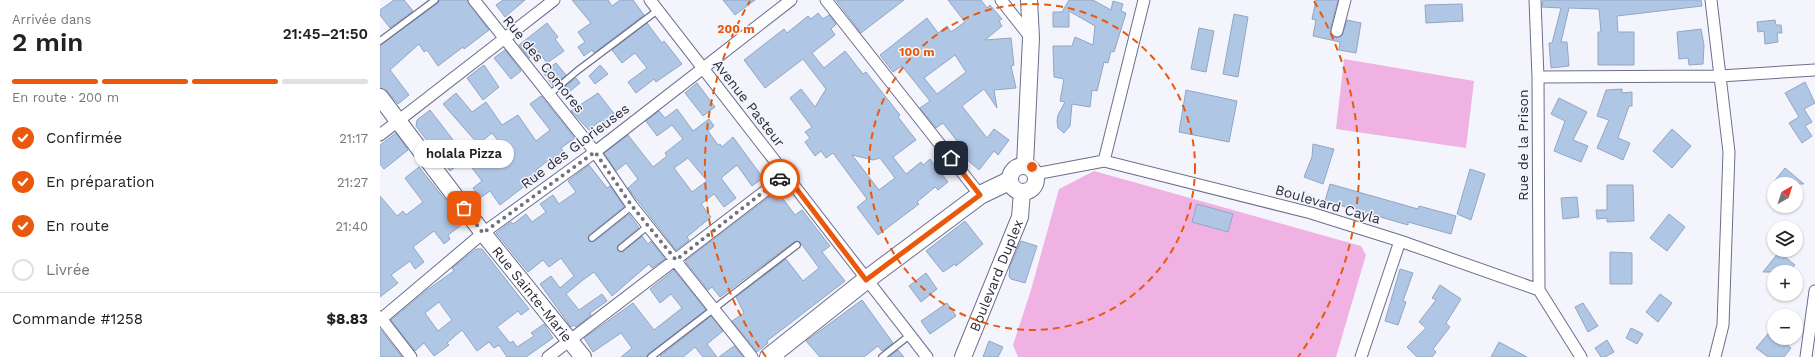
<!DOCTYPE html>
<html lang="fr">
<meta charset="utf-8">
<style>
:root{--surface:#fff;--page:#f6f6f6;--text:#222;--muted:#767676;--line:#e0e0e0;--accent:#ea580c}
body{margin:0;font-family:"Work Sans",sans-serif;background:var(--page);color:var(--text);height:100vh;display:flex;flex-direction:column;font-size:15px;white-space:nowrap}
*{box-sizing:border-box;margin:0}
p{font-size:13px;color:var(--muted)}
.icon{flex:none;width:22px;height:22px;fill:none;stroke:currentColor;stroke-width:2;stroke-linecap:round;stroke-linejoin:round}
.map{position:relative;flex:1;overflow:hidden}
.sheet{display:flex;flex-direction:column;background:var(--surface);width:380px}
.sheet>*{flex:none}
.needle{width:26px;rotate:39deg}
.buttons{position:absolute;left:1387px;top:177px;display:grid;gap:8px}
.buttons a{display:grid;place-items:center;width:36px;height:36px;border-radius:50%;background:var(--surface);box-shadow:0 1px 3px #0004;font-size:20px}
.pin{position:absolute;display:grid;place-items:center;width:34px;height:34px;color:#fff;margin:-17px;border-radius:8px;box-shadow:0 2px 6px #0006}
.courier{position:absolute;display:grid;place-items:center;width:40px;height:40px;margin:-20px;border:3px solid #ea580c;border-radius:50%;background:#fff;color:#222;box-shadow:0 1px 5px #0007}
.bubble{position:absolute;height:28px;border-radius:14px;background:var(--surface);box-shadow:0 1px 3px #0004;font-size:13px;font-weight:600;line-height:28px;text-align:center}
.summary em{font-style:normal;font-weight:600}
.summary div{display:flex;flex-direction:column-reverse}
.summary{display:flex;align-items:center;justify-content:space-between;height:68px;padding:0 12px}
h1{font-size:26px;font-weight:600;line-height:30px}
.bar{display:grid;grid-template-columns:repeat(4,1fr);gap:6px 4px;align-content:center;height:48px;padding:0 12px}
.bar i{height:5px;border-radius:3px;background:var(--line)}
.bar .current{background:var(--accent)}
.bar p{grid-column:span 4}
.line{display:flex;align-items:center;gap:10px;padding:0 12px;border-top:1px solid var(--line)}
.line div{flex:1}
ol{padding:0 12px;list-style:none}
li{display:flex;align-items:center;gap:12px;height:44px}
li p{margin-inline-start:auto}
li .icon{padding:4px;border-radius:50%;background:var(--accent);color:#fff;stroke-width:4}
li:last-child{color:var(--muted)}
li i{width:22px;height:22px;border:2px solid var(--line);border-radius:50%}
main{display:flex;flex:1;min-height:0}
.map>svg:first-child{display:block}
</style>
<main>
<section class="sheet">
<div class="summary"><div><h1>2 min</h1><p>Arrivée dans</p></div><em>21:45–21:50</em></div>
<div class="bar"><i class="current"></i><i class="current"></i><i class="current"></i><i></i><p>En route · 200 m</p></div>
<ol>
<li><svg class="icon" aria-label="check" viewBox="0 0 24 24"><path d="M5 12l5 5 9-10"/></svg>Confirmée<p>21:17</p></li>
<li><svg class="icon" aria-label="check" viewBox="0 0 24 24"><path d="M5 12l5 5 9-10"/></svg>En préparation<p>21:27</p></li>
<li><svg class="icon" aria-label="check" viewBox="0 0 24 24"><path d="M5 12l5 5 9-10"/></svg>En route<p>21:40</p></li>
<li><i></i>Livrée</li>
</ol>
<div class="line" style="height:52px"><div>Commande #1258</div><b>$8.83</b></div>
</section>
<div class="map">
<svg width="1435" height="357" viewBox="0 0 1435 357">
<rect width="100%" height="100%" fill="#f4f5fc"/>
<path fill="#efb2e2" d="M964,59L1094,81L1086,148L956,129Z
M714,171L981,246L986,255L956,357H638L633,345L651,290L679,189Z"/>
<path fill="#b0c6e5" stroke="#91a6c4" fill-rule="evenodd" d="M14,0H24L33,11L10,28L0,15V10Z
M60,0H87L89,4L109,30L84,49L83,47L58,66L47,50L44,52L39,44L10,70L29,95L18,104L7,91L0,88V45L58,3Z
M123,0H145L125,17L116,5Z
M192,0H228L232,6L240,0H253L264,15L214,53L212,50L204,56L198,47L205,42L198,32L211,23Z
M343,0H375L355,15Z
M456,0H524L481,33Z
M568,0H601L607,8L610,5L622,19L619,21L622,26L605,40L631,38L634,65L631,66L636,88L614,90L617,108L604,89L582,106L607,138L614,129L629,140L618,155L614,151L599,170L585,158L588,155L563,123L556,128L540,108L550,101L522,66L513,72L500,55L547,18L558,33L567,26L571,32L585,22ZM575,55L586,72L557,94L544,78Z
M689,0H713L731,10L733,1L743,4L741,11L746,13L734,52L731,51L728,63L724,62L717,91L712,90L710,107L692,104L690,126L684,133L678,128L677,121L678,115L685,102L680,101L684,79L674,77L673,46H692L695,37L713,45L715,26L689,11V27H673V12H682Z
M936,0H958L950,30L952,36L955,38L962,36L967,20L981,23L976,53L959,50L960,42L933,36L936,20L932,19Z
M1163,0H1321L1322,6L1237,16L1238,32H1254V65H1218V32H1221L1219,9L1189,8L1181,42H1187L1189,66L1171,68L1169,43H1172L1181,8L1162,7Z
M1082,4L1083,21L1046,23L1045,5Z
M438,13L443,19L449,15L456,24L451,29L455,35L432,53L444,68L465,51L483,74L486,72L520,115L518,117L536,140L513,157L526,174L541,162L543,165L550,159L568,182L558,190L555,187L537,202L539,204L498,235L477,207L487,199L453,153L446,158L441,151L435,156L425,142L430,138L425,132L432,127L410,98L421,89L435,107L446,89L423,59L385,88L364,60L404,29L407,33L428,16L431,19ZM472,155L493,160L500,158L515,178L499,190Z
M854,14L868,17L858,77L843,74Z
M1395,20L1396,25H1401L1402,33H1397L1398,42L1385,44L1384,31L1378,32L1377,22Z
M167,23L178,37L175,39L184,51L167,63L158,51L149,58L139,45Z
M267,23L282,43L284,41L302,64L276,82L274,79L256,93L248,82L267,68L255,53L242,63L232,50Z
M819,28L834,31L826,72L811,69Z
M1321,29L1324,45L1323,64L1309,65L1308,58L1299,59L1297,32Z
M125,50L141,71L131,79L114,58Z
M176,63L186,75L173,86L163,72Z
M104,65L119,87L103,100L87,78Z
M220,65L228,74L215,84L209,76Z
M196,78L200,83L189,92L185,87Z
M1425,82L1435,103L1424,109L1432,122L1425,126L1432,136L1422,143L1409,123L1419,117L1405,93Z
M317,83L335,107L323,116L305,93Z
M1242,89V93L1252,92V106H1249L1238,138L1250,143L1243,160L1217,148L1229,120L1217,116L1226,90Z
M806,90L857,101L849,142L799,132Z
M76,93L92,112L106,102L122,125L138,115L156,141L170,130L150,104L161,96L195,138L181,148L186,156L174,165L170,159L156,170L159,175L120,205L110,191L100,198L93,188L102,181L86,160L102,148L113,162L127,152L112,133L98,144L63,104Z
M218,93L235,115L223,124L220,121L209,130L191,111Z
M1179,98L1207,112L1193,140L1208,146L1201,162L1174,151L1185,121L1171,114Z
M297,109L313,131L329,119L334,126L328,131L338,145L340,144L342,147L353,137L383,178L372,186L357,165L341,178L356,198L344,207L334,194L321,204L331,217L307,237L309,240L296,250L248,188L258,179L246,163L236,171L224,153L248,135L273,167L287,156L285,153L303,139L292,125L277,136L266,121L279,111L285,118ZM308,158L327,181L312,192L294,168Z
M50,110L87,158L70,171L36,126L37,120Z
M1292,129L1311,146L1292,168L1273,151Z
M16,133L28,150L4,169L0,164V145Z
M933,144L954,149L943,184L924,177L932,157Z
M209,165L227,188L230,186L244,207L209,235V241H215L249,214L259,228L238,245V250L243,252L262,236L268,244L271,241L285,259L272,268L269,264L232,296L214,272L203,280L186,294L199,310L222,294L227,301L210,313L211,315L196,327L194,325L191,327L160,284L171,276L180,288L194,276L181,258L169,267L163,260L148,272L116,233L131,222L133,224L146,214L152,222L166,212L160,204L173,195L179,204L196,192L188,181Z
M39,167L84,223L68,235L70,239L64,244L54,231L33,247L44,262L35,269L30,261L11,275L18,283L0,297V196L17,216L23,211L26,215L43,202L25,178Z
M1405,168L1424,184H1392Z
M1090,169L1105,174L1091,220L1077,214Z
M950,184L1038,209L1039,206L1076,216L1071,234L1028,222V225L945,201Z
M1227,185H1253L1254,221L1227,222V218L1217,219L1216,210H1227Z
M397,191L415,215L422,210L450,246L442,252L465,281L387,341L388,343L377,352L352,321L364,313L356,297L406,259L423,281L439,268L420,242H414L340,297L332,287L328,290L305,261Z
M1197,197L1199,217L1183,219L1181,198Z
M817,204L853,214L848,232L812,222Z
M1289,214L1305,227L1287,251L1270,238Z
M585,221L603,244L576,266L575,264L563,272L546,251Z
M641,241L657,246L645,283L631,279L629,276L630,266Z
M96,249H102L149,309L141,315L138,311L117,327L130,343L133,341L137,347L154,336L151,333L164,324L173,338L146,357H127L119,345L114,348L109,342L97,351L82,330L67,343L69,345L54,356L44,343L35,351L11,320L47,290L74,271L72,268ZM59,302L72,320L58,331L45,313Z
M1230,252L1252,253V284H1230Z
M1399,252L1415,265L1409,272H1383Z
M1020,269L1033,273L1023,301L1026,302L1018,325L1005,321Z
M294,270L326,310L268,354L267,357H241L252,348L241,333L213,352L204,338L253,303L274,330L302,308L291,294L280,303L270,289Z
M546,273L557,289L541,302L529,286Z
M1060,285L1081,299L1066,323L1070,327L1053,349L1056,352L1052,357H1037L1027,347L1046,328L1039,322L1056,300L1052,298Z
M1280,294L1292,303L1278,322L1266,312Z
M482,300L513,343L502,351L498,346L484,357H440L426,341Z
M567,303L576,316L550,334L541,321Z
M1203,303L1218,326L1208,332L1195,307Z
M331,316L343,331L327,344L337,357H323L315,347L303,357H281L280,356Z
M1394,327V338H1400L1411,348L1404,357H1388L1376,348Z
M1251,328L1263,334L1257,344L1246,338Z
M0,329L22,357H0Z
M1227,340L1234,352L1225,357H1221L1215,348Z
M609,341L623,347L618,357H603Z
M1119,342L1147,357H1111Z
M354,346L363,357H339Z
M518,350L524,357H509Z"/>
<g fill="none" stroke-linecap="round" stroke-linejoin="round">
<defs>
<path id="lane" d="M0,41L55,0
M170,94L197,71L278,10
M212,238L252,206
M241,248L268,226
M271,357L417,245
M502,357L530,335"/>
<path id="street" d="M94,0L215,152L252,206L372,357
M270,0L547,357
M446,0L600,195
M621,0L651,38
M1155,0L1158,77L1159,290
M1331,0L1349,152L1343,325L1335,357
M957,31L965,0
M1158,77L1340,76L1435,70
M0,135L174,0
M724,161L764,0
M655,174L724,161L931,213L1020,241L1159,290
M1159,290L1201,357
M0,317L31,357
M0,320L103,233L215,152L411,0
M168,357L406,175
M981,357L1020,241
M1426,357L1435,291"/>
<g id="secondary">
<path id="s1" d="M0,97L103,233L203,357"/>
<path d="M645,165L651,38L649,0"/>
<circle cx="643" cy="179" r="13"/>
<path id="s2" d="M583,357L640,217L642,192"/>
</g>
<path id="primary" d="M389,357L486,280L600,195L629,181"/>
</defs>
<use href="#lane" stroke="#6c6e8e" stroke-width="8"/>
<use href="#street" stroke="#6c6e8e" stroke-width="13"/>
<use href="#secondary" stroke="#6c6e8e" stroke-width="18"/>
<use href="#primary" stroke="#6c6e8e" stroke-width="20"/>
<use href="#lane" stroke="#fff" stroke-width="5.5"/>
<use href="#street" stroke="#fff" stroke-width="11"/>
<use href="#secondary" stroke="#fff" stroke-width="16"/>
<use href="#primary" stroke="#fff" stroke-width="18"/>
</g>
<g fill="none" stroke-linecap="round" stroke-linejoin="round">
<path stroke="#71727e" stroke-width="4" stroke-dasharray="0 7.2" d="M84,208L103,233L215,152L252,206L296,260L400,179"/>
<path stroke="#ea580c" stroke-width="5" d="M400,179L406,175L486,280L600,195L571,158"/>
</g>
<g fill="none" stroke="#e8590c" stroke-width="2" stroke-dasharray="7 5">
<circle cx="652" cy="167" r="163"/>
<path d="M386 357A327 327 0 0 1 370 1M934 1A327 327 0 0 1 918 357"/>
</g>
<g text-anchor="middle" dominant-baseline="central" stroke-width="3" stroke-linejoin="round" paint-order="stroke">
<g font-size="14" fill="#2b2c3a" stroke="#f4f5fc">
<text transform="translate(164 64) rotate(51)">Rue des Comores</text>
<text transform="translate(369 103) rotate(52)">Avenue Pasteur</text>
<text transform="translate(1143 145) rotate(-90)">Rue de la Prison</text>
<text transform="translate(195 146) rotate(-37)">Rue des Glorieuses</text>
<text transform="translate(948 204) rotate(16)">Boulevard Cayla</text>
<text stroke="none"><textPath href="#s2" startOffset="88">Boulevard Duplex</textPath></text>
<text stroke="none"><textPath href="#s1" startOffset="249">Rue Sainte-Marie</textPath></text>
</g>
</g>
<circle cx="652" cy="167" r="6" fill="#e8590c" stroke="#f4f5fc" stroke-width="2"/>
<g font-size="12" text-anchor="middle" font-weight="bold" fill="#e8590c" stroke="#f4f5fc" stroke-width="3" stroke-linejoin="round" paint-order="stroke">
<text x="356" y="33">200 m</text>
<text x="537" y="56">100 m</text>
</g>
</svg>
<div class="buttons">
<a><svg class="needle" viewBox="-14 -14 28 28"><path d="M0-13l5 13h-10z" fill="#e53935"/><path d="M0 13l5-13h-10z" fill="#767676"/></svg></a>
<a><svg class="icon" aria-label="layers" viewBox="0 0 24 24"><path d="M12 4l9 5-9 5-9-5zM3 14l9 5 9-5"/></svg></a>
<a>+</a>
<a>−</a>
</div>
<div class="pin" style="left:84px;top:208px;background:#ea580c"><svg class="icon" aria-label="bag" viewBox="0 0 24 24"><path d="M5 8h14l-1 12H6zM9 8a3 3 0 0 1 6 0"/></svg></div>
<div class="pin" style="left:571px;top:158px;background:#1f2937"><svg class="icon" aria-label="home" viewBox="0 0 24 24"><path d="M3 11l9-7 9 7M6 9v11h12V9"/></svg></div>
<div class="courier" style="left:400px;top:179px"><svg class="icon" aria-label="car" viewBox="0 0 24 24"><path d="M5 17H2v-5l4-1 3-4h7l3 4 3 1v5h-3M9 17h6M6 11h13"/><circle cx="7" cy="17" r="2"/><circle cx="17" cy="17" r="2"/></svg></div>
<div class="bubble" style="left:34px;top:140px;width:100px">holala Pizza</div>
</div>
</main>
